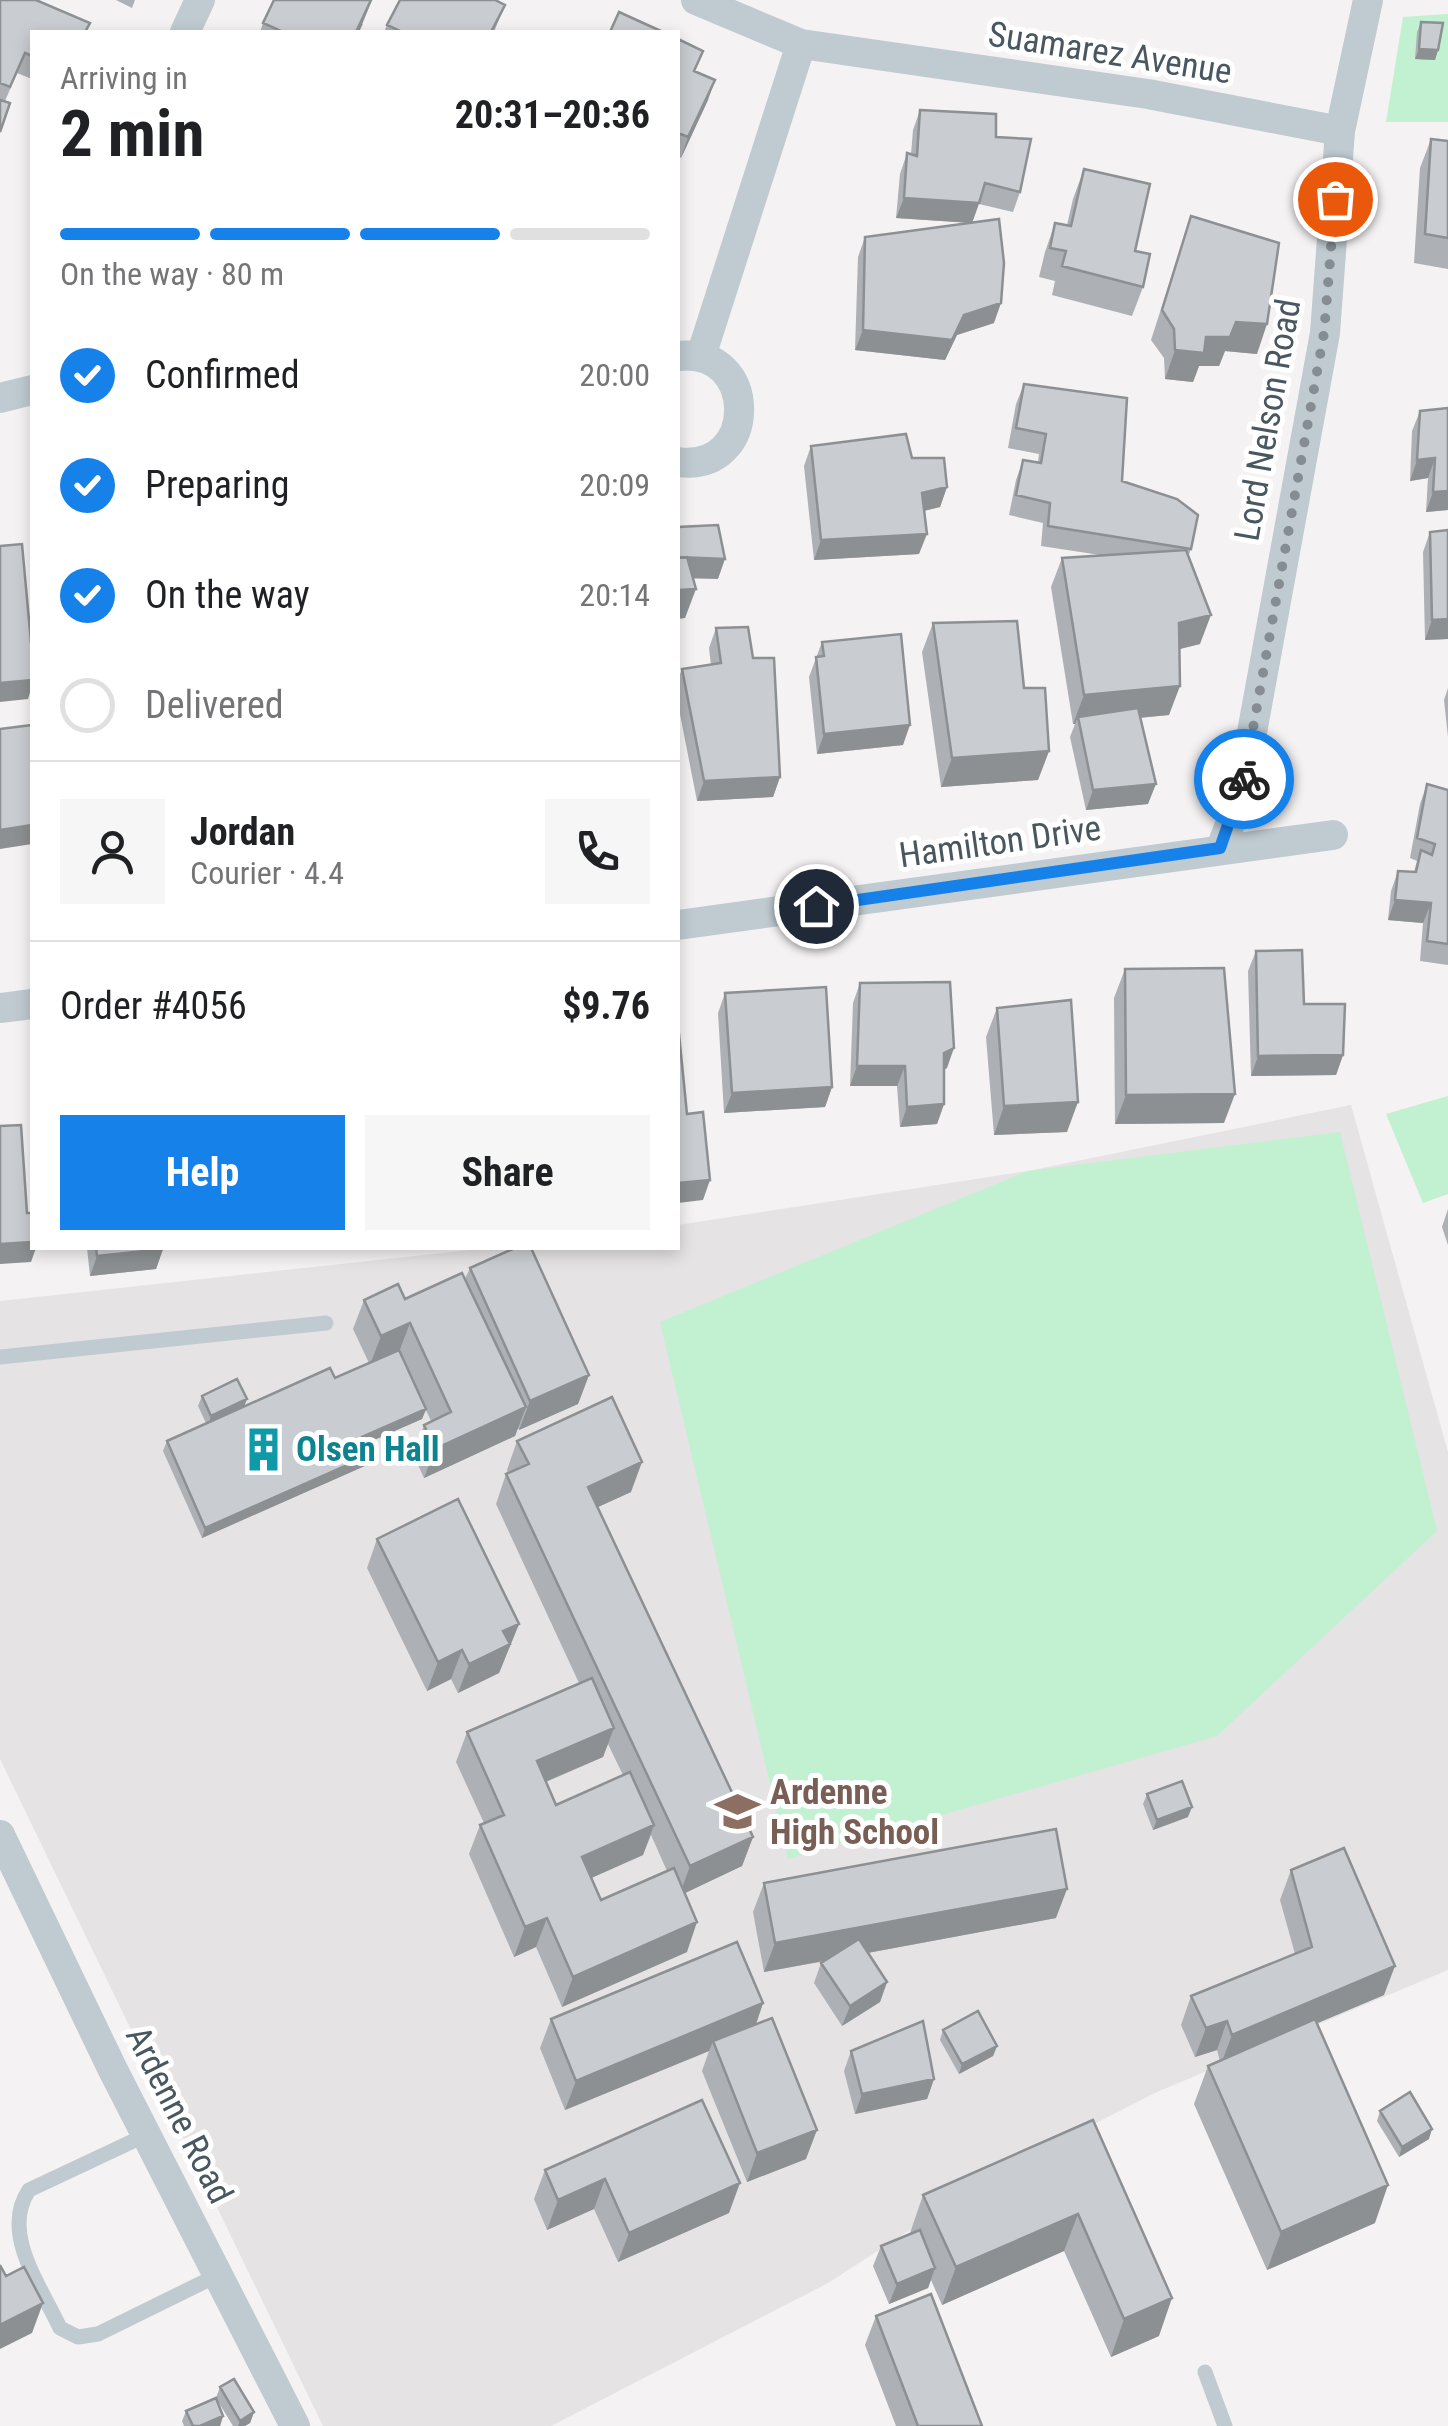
<!DOCTYPE html>
<meta charset="utf-8">
<style>
:root{--surface:#fff;--page:#f6f6f6;--text:#202124;--muted:#757577;--line:#e0e0e0;--accent:#1681e9}
body{margin:0;font-family:"Roboto Condensed",sans-serif;background:var(--page);color:var(--text);height:100vh;display:flex;flex-direction:column;font-size:38px;white-space:nowrap}
*{box-sizing:border-box;margin:0}
p{font-size:32px;color:var(--muted)}
.icon{flex:none;width:55px;height:55px;fill:none;stroke:currentColor;stroke-width:2;stroke-linecap:round;stroke-linejoin:round}
.map{position:relative;flex:1;overflow:hidden}
.sheet{position:absolute;left:30px;top:30px;width:650px;height:1220px;display:flex;flex-direction:column;background:var(--surface);border-radius:0px;box-shadow:0 5px 15px #0003}
.sheet>*{flex:none}
.pin{position:absolute;display:grid;place-items:center;width:85px;height:85px;color:#fff;margin:-42px;border:5px solid #fff;border-radius:50%;box-shadow:0 2px 10px #0007}
.courier{position:absolute;display:grid;place-items:center;width:100px;height:100px;margin:-50px;border:8px solid #1681e9;border-radius:50%;background:#fff;color:#222;box-shadow:0 2px 12px #0007}
.summary em{font-style:normal;font-weight:700}
.summary div{display:flex;flex-direction:column-reverse}
.summary{display:flex;align-items:center;justify-content:space-between;height:170px;padding:0 30px}
h1{font-size:65px;font-weight:700;line-height:75px}
.bar{display:grid;grid-template-columns:repeat(4,1fr);gap:15px 10px;align-content:center;height:120px;padding:0 30px}
.bar i{height:12px;border-radius:8px;background:var(--line)}
.bar .selected{background:var(--accent)}
.bar p{grid-column:span 4}
.line{display:flex;align-items:center;gap:25px;padding:0 30px;border-top:2px solid var(--line)}
.line div{flex:1}
.round{display:grid;place-items:center;flex:none;width:105px;height:105px;border-radius:0px;background:var(--page)}
ol{padding:0 30px;list-style:none}
li{display:flex;align-items:center;gap:30px;height:110px}
li p{margin-inline-start:auto}
li .icon{padding:10px;border-radius:50%;background:var(--accent);color:#fff;stroke-width:4}
li:last-child{color:var(--muted)}
li i{width:55px;height:55px;border:5px solid var(--line);border-radius:50%}
.cta{display:flex;gap:20px;margin-top:auto;padding:20px 30px}
.cta a{flex:1;height:115px;border-radius:0px;background:var(--accent);color:#fff;font-size:40px;font-weight:700;line-height:115px;text-align:center}
.cta a+a{background:var(--page);color:var(--text)}
.map>svg:first-child{display:block}
</style>
<div class="map">
<svg width="1448" height="2426" viewBox="0 0 1448 2426">
<rect width="100%" height="100%" fill="#f4f2f2"/>
<path fill="#e5e3e4" d="M1351,1105L1448,1452V1970L1157,2092L1002,2171L828,2283L551,2426H323L0,1759V1301L488,1248H678V1225L1028,1171Z"/>
<path fill="#c1f1d0" d="M1448,14V122H1386L1403,17Z
M1448,1096V1194L1423,1203L1386,1114Z
M1340,1132L1437,1531L1217,1736L788,1859L660,1322L1028,1171Z"/>
<g fill="none" stroke-linecap="round" stroke-linejoin="round">
<path stroke="#bfcad1" stroke-width="15" d="M0,1357L326,1323
M146,2135L29,2190C0,2233 41,2286 60,2328L78,2337L98,2334L218,2275
M1205,2372L1225,2426"/>
<path stroke="#bfcad1" stroke-width="30" d="M696,0L801,44L1148,94L1340,131
M185,32L200,0
M678,356C759,346 760,473 678,462
M701,356L801,44
M0,398L32,390
M1221,848L1240,798L1325,333L1340,131L1368,0
M678,925L1333,835
M0,1008L32,1004
M0,1835L112,2068L295,2426"/>
</g>
<path fill="#adb0b4" fill-rule="evenodd" d="M0,0L32,32V79L17,73L5,101L0,132Z
M116,0H135L132,8Z
M505,5L494,32H384L387,25Z
M1421,22L1438,50L1435,60L1415,59L1417,32Z
M263,23L363,24L359,32H260Z
M678,39L695,72L708,100L681,158L678,156Z
M920,110L996,137L1020,192L1013,212L979,204L972,223L994,323L957,335L945,360L855,350L858,257L865,237L971,223L896,218L900,174L907,153L911,154L913,130Z
M1431,139L1448,141V269L1414,263L1420,168Z
M1084,169L1135,251L1143,287L1132,316L1052,295L1055,281L1039,277L1045,252L1055,223L1067,225L1073,199Z
M1191,216L1257,354L1225,351L1219,366H1199L1193,382L1165,379L1164,358L1151,340Z
M1024,384L1191,549L1188,557L1200,644L1179,649L1169,715L1140,718L1148,804L1086,810L1070,737L1075,724H1073L1051,587L1062,558L1100,555L1041,546L1043,523L1009,515L1016,480L1023,460L1038,462L1039,454L1008,448L1016,404Z
M1448,408V510L1426,512L1428,478L1410,481L1412,431L1420,411Z
M811,446L912,458L947,487L940,507L924,511L919,554L814,560L804,466Z
M1430,532L1448,639L1425,640L1423,552Z
M933,623L1024,688L1049,751L1038,780L941,787L922,652Z
M716,628L753,658L780,777L773,797L697,801L678,704V680L682,669L711,665L709,648Z
M822,642L903,745L817,754L809,677Z
M1448,688V737L1444,700Z
M1427,784L1448,790V965L1420,961L1423,923L1388,920L1391,891L1398,871L1414,872L1417,861L1410,858L1420,804Z
M1256,951L1304,1004L1343,1055L1336,1075L1251,1076L1248,971Z
M1125,969L1224,1123L1115,1124L1114,998Z
M860,983L947,1068L944,1070V1104L937,1124L900,1127L897,1086H850L853,1003Z
M725,993L832,1087L825,1107L724,1113L718,1013Z
M997,1008L1067,1132L994,1135L986,1037Z
M1448,1209V1245L1442,1227Z
M87,1248H163V1249L156,1269L90,1276Z
M470,1268L589,1375L578,1404L519,1430L518,1428L515,1436L424,1478L413,1454L424,1425L431,1421L426,1410L422,1419L365,1444L370,1455L367,1465L202,1538L163,1451L167,1441L206,1423L198,1406L202,1396L247,1399L244,1406L335,1378L369,1363L353,1329L364,1300L405,1299L465,1279Z
M517,1441L631,1492L598,1507L753,1837L742,1866L684,1893L687,1952L562,2007L536,1947L514,1957L469,1854L480,1825L484,1823L456,1762L467,1732L579,1683L496,1504L506,1474H508L507,1470ZM608,1744L623,1775L556,1805L546,1782L603,1757ZM651,1835L667,1871L601,1900L591,1878L643,1855Z
M377,1539L519,1624L499,1673L458,1693L451,1679L427,1691L367,1568Z
M1147,1794L1188,1817L1153,1830L1143,1804Z
M1291,1870L1384,1995L1317,2023L1375,2223L1267,2270L1194,2104L1208,2066L1220,2061L1217,2050L1195,2057L1181,2025L1191,1996L1295,1954L1280,1900Z
M764,1883L1056,1918L868,1953L887,1982L880,2002L842,2026L814,1983L821,1963L825,1961L764,1972L753,1912Z
M763,2003L756,2024L806,2159L747,2182L702,2071L709,2051L565,2110L540,2048L551,2019Z
M943,2030L997,2046L993,2056L959,2074L940,2040Z
M851,2051L934,2079L927,2099L855,2114L844,2071Z
M702,2100L729,2213L618,2262L594,2209L547,2230L534,2199L545,2170Z
M1380,2111L1429,2139L1399,2157L1377,2121Z
M1093,2120L1159,2336L1111,2357L1064,2251L942,2305L931,2280L928,2288L889,2304L873,2266L881,2246L910,2233L923,2195Z
M876,2316L982,2426H896L865,2345Z
M220,2387L254,2412L250,2423L245,2426H233L216,2398Z
M186,2411L223,2416L220,2426H184L182,2421Z"/>
<path fill="#8d9092" d="M372,0L359,32H356Z
M1419,49L1438,50L1435,60L1415,59Z
M715,80L708,100L681,158L688,137Z
M904,198L979,203L972,223L896,218Z
M1001,303L994,323L957,335L945,360L855,350L863,330L964,315Z
M1236,322L1267,324L1257,354L1225,351L1219,366H1199L1193,382L1165,379L1175,350Z
M1435,458L1428,478L1410,481L1417,460Z
M947,487L940,507L915,513L922,493Z
M1448,491V510L1426,512L1433,492Z
M927,534L919,554L814,560L821,540Z
M678,557L725,559L718,579L678,578Z
M696,589L685,618L678,619V590Z
M1211,615L1200,644L1168,652L1179,623Z
M1448,619V639L1425,640L1432,620Z
M32,680V686L28,699L0,702V683Z
M1180,686L1169,715L1079,723L1078,717L1075,724H1073L1084,695Z
M910,725L903,745L817,754L824,734Z
M1049,751L1038,780L941,787L952,758Z
M780,777L773,797L697,801L704,781Z
M1156,784L1148,804L1086,810L1093,790Z
M32,825V844L0,849V830Z
M1395,900L1431,903L1423,923L1388,920Z
M954,1048L947,1068L936,1073L944,1053Z
M1343,1055L1336,1075L1251,1076L1258,1056Z
M857,1066H905L897,1086H850Z
M832,1087L825,1107L724,1113L732,1093Z
M1235,1094L1224,1123L1115,1124L1126,1095Z
M1078,1102L1067,1132L994,1135L1004,1106Z
M944,1104L937,1124L900,1127L907,1107Z
M710,1180L703,1200L678,1203V1183Z
M32,1242V1248H36L31,1262L0,1264V1244Z
M163,1249L156,1269L90,1276L97,1256Z
M410,1323L399,1352L370,1365L381,1336Z
M589,1375L578,1404L519,1430L530,1401Z
M247,1399L243,1409L208,1426L211,1416Z
M526,1407L515,1436L424,1478L435,1449Z
M426,1409L422,1419L358,1447L362,1437Z
M370,1455L367,1465L202,1538L205,1528Z
M642,1462L631,1492L578,1516L588,1487Z
M519,1624L499,1673L458,1693L469,1664L503,1631Z
M462,1650L451,1679L427,1691L438,1662Z
M614,1728L603,1757L526,1790L537,1761Z
M1192,1807L1188,1817L1153,1830L1157,1820Z
M654,1825L643,1855L571,1887L582,1857Z
M753,1837L742,1866L679,1896L690,1866Z
M1067,1889L1056,1918L764,1972L775,1943Z
M547,1918L536,1947L514,1957L525,1927Z
M697,1922L687,1952L562,2007L573,1977Z
M1395,1966L1384,1995L1221,2064L1232,2035Z
M887,1982L880,2002L842,2026L850,2006Z
M763,2003L753,2033L713,2041L709,2051L565,2110L576,2081Z
M1227,2021L1217,2050L1195,2057L1206,2028Z
M997,2046L993,2056L959,2074L962,2064Z
M934,2079L927,2099L855,2114L862,2094Z
M1432,2129L1429,2139L1399,2157L1402,2147Z
M817,2130L806,2159L747,2182L757,2153Z
M605,2179L594,2209L547,2230L558,2200Z
M740,2183L729,2213L618,2262L629,2233Z
M1388,2185L1375,2223L1267,2270L1281,2232Z
M1078,2214L1064,2251L942,2305L956,2267Z
M935,2268L928,2288L889,2304L897,2284Z
M1172,2298L1159,2336L1111,2357L1124,2319Z
M43,2303L32,2333L0,2349V2325Z
M254,2412L250,2423L245,2426H238L240,2421Z
M223,2416L220,2426H200Z"/>
<path fill="#c9cdd1" stroke="#8d9092" stroke-width="2.5" d="M0,0H36L90,23L85,32H32V56L25,53L10,87L0,83Z
M274,0H371L356,32H283L263,23Z
M400,0H495L505,5L491,32H402L387,25Z
M619,12L663,32H610Z
M1421,22L1443,23L1438,50L1419,49Z
M678,39L703,51L694,71L715,80L688,137L678,133Z
M0,100L10,103L0,132Z
M920,110L996,114V137L1031,139L1020,192L985,183L979,203L904,198L907,153L917,156Z
M1431,139L1448,141V238L1425,234Z
M1084,169L1150,184L1135,251L1150,254L1143,287L1062,266L1066,251L1050,248L1055,223L1071,226Z
M1191,216L1279,243L1267,324L1236,322L1230,337H1206L1204,353L1175,350L1174,329L1162,310Z
M999,219L1004,263L1001,303L964,315L952,340L863,330L865,237Z
M1024,384L1127,398L1122,481L1177,499L1198,515L1191,549L1048,526L1050,503L1016,495L1023,460L1041,463L1046,434L1016,428Z
M1448,408V491L1433,492L1435,458L1417,460L1420,411Z
M906,434L912,458H944L947,487L922,493L927,534L821,540L811,446Z
M718,525L725,559L678,557V527Z
M1448,530V619L1432,620L1430,532Z
M22,544L32,653V680L0,683V546Z
M1186,550L1211,615L1179,623L1180,686L1084,695L1062,558Z
M687,557L696,589L678,590V558Z
M1017,621L1024,688H1045L1049,751L952,758L933,623Z
M748,627L753,658H774L780,777L704,781L682,669L721,663L716,628Z
M901,634L910,725L824,734L816,657L824,656L822,642Z
M1138,708L1156,784L1093,790L1078,717Z
M32,725V825L0,830V729Z
M1427,784L1448,790V944L1427,941L1431,903L1395,900L1398,871L1416,872L1421,850L1432,855L1435,844L1417,838Z
M1302,950L1304,1004H1345L1343,1055L1258,1056L1256,951Z
M1224,968L1235,1094L1126,1095L1125,969Z
M950,982L954,1048L944,1053V1104L907,1107L905,1066H857L860,983Z
M826,987L832,1087L732,1093L725,993Z
M1071,1000L1078,1102L1004,1106L997,1008Z
M678,1034H679L687,1114L703,1112L710,1180L678,1183Z
M21,1125L27,1213H32V1242L0,1244V1126Z
M96,1248H163V1249L97,1256Z
M515,1248H531L589,1375L530,1401L470,1268Z
M462,1273L526,1407L435,1449L424,1425L451,1412L410,1323L381,1336L364,1300L398,1284L405,1299Z
M399,1350L426,1409L362,1437L370,1455L205,1528L167,1441L330,1368L335,1378Z
M237,1379L247,1399L211,1416L202,1396Z
M612,1397L642,1462L588,1487L753,1837L690,1866L506,1474L529,1464L517,1441Z
M458,1499L519,1624L503,1631L510,1644L469,1664L462,1650L438,1662L377,1539Z
M592,1678L614,1728L537,1761L556,1805L630,1772L654,1825L582,1857L601,1900L674,1868L697,1922L573,1977L547,1918L525,1927L480,1825L504,1815L467,1732Z
M1182,1781L1192,1807L1157,1820L1147,1794Z
M1056,1829L1067,1889L775,1943L764,1883Z
M1344,1848L1395,1966L1232,2035L1227,2021L1206,2028L1191,1996L1312,1947L1291,1870Z
M859,1939L887,1982L850,2006L821,1963Z
M737,1942L763,2003L576,2081L551,2019Z
M978,2011L997,2046L962,2064L943,2030Z
M772,2018L817,2130L757,2153L713,2041Z
M1315,2019L1388,2185L1281,2232L1208,2066Z
M923,2021L934,2079L862,2094L851,2051Z
M1410,2092L1432,2129L1402,2147L1380,2111Z
M702,2100L740,2183L629,2233L605,2179L558,2200L545,2170Z
M1093,2120L1172,2298L1124,2319L1078,2214L956,2267L923,2195Z
M920,2230L935,2268L897,2284L881,2246Z
M0,2265L6,2276L24,2267L43,2303L0,2325Z
M931,2294L982,2426H918L876,2316Z
M234,2379L254,2412L240,2421L220,2387Z
M216,2398L223,2416L200,2426H193L186,2411Z"/>
<g fill="none" stroke-linecap="round" stroke-linejoin="round">
<path stroke="#858d93" stroke-width="10" stroke-dasharray="0 18" d="M1244,779L1324,333L1335,199"/>
<path stroke="#1681e9" stroke-width="12" d="M816,906L1220,848L1244,779"/>
</g>
<defs>
<symbol id="building-bare" viewBox="-9 -9 18 18"><path d="M-4-6H4V6H1V3H-1V6H-4ZM-2.5-4.3h1.7v1.8h-1.7ZM.8-4.3h1.7v1.8H.8ZM-2.5-1h1.7V.8h-1.7ZM.8-1h1.7V.8H.8Z" fill="#0f9aa8" stroke="#fff" stroke-width="2.5" paint-order="stroke"/></symbol>
<symbol id="school-bare" viewBox="-9 -9 18 18"><path d="M0-5L7-2L0 1L-7-2ZM-4 1L0 2.5L4 1V4Q0 6-4 4Z" fill="#8d6e63" stroke="#fff" stroke-width="2.5" paint-order="stroke"/></symbol>
</defs>
<g fill-rule="evenodd">
<use href="#building-bare" x="232" y="1418" width="63" height="63"/>
<use href="#school-bare" x="706" y="1780" width="63" height="63"/>
</g>
<g text-anchor="middle" dominant-baseline="central" stroke-width="10" stroke-linejoin="round" paint-order="stroke">
<g font-size="35" fill="#495760" stroke="#fff">
<text transform="translate(1110 53) rotate(9)">Suamarez Avenue</text>
<text transform="translate(1268 420) rotate(-80)">Lord Nelson Road</text>
<text transform="translate(1000 842) rotate(-8)">Hamilton Drive</text>
<text transform="translate(179 2115) rotate(63)">Ardenne Road</text>
</g>
<g font-size="35" font-weight="bold" fill="#0d838f" stroke="#fff" text-anchor="start">
<text x="296" y="1449">Olsen Hall</text>
</g>
<g font-size="35" font-weight="bold" fill="#785e54" stroke="#fff" text-anchor="start">
<text x="770" y="1792">Ardenne<tspan x="770" dy="40">High School</tspan></text>
</g>
</g>
</svg>
<div class="pin" style="left:1335px;top:199px;background:#ea580c"><svg class="icon" aria-label="bag" viewBox="0 0 24 24"><path d="M5 8h14l-1 12H6zM9 8a3 3 0 0 1 6 0"/></svg></div>
<div class="pin" style="left:816px;top:906px;background:#1f2937"><svg class="icon" aria-label="home" viewBox="0 0 24 24"><path d="M3 11l9-7 9 7M6 9v11h12V9"/></svg></div>
<div class="courier" style="left:1244px;top:779px"><svg class="icon" aria-label="bike" viewBox="0 0 24 24"><circle cx="6" cy="16" r="4"/><circle cx="18" cy="16" r="4"/><path d="M6 16l4-8h5l3 8M10 8l3 8H6M13 5h3"/></svg></div>
<section class="sheet">
<div class="summary"><div><h1>2 min</h1><p>Arriving in</p></div><em>20:31–20:36</em></div>
<div class="bar"><i class="selected"></i><i class="selected"></i><i class="selected"></i><i></i><p>On the way · 80 m</p></div>
<ol>
<li><svg class="icon" aria-label="check" viewBox="0 0 24 24"><path d="M5 12l5 5 9-10"/></svg>Confirmed<p>20:00</p></li>
<li><svg class="icon" aria-label="check" viewBox="0 0 24 24"><path d="M5 12l5 5 9-10"/></svg>Preparing<p>20:09</p></li>
<li><svg class="icon" aria-label="check" viewBox="0 0 24 24"><path d="M5 12l5 5 9-10"/></svg>On the way<p>20:14</p></li>
<li><i></i>Delivered</li>
</ol>
<div class="line" style="height:180px"><a class="round"><svg class="icon" aria-label="person" viewBox="0 0 24 24"><circle cx="12" cy="8" r="4"/><path d="M4 21q1-7 8-7t8 7"/></svg></a><div><b>Jordan</b><p>Courier · 4.4</p></div><a class="round"><svg class="icon" aria-label="phone" viewBox="0 0 24 24"><path d="M5 4h4l2 5-3 2q2 4 5 5l2-3 5 2v4C11 20 4 13 5 4z"/></svg></a></div>
<div class="line" style="height:130px"><div>Order #4056</div><b>$9.76</b></div>
<div class="cta"><a>Help</a><a>Share</a></div>
</section>
</div>
